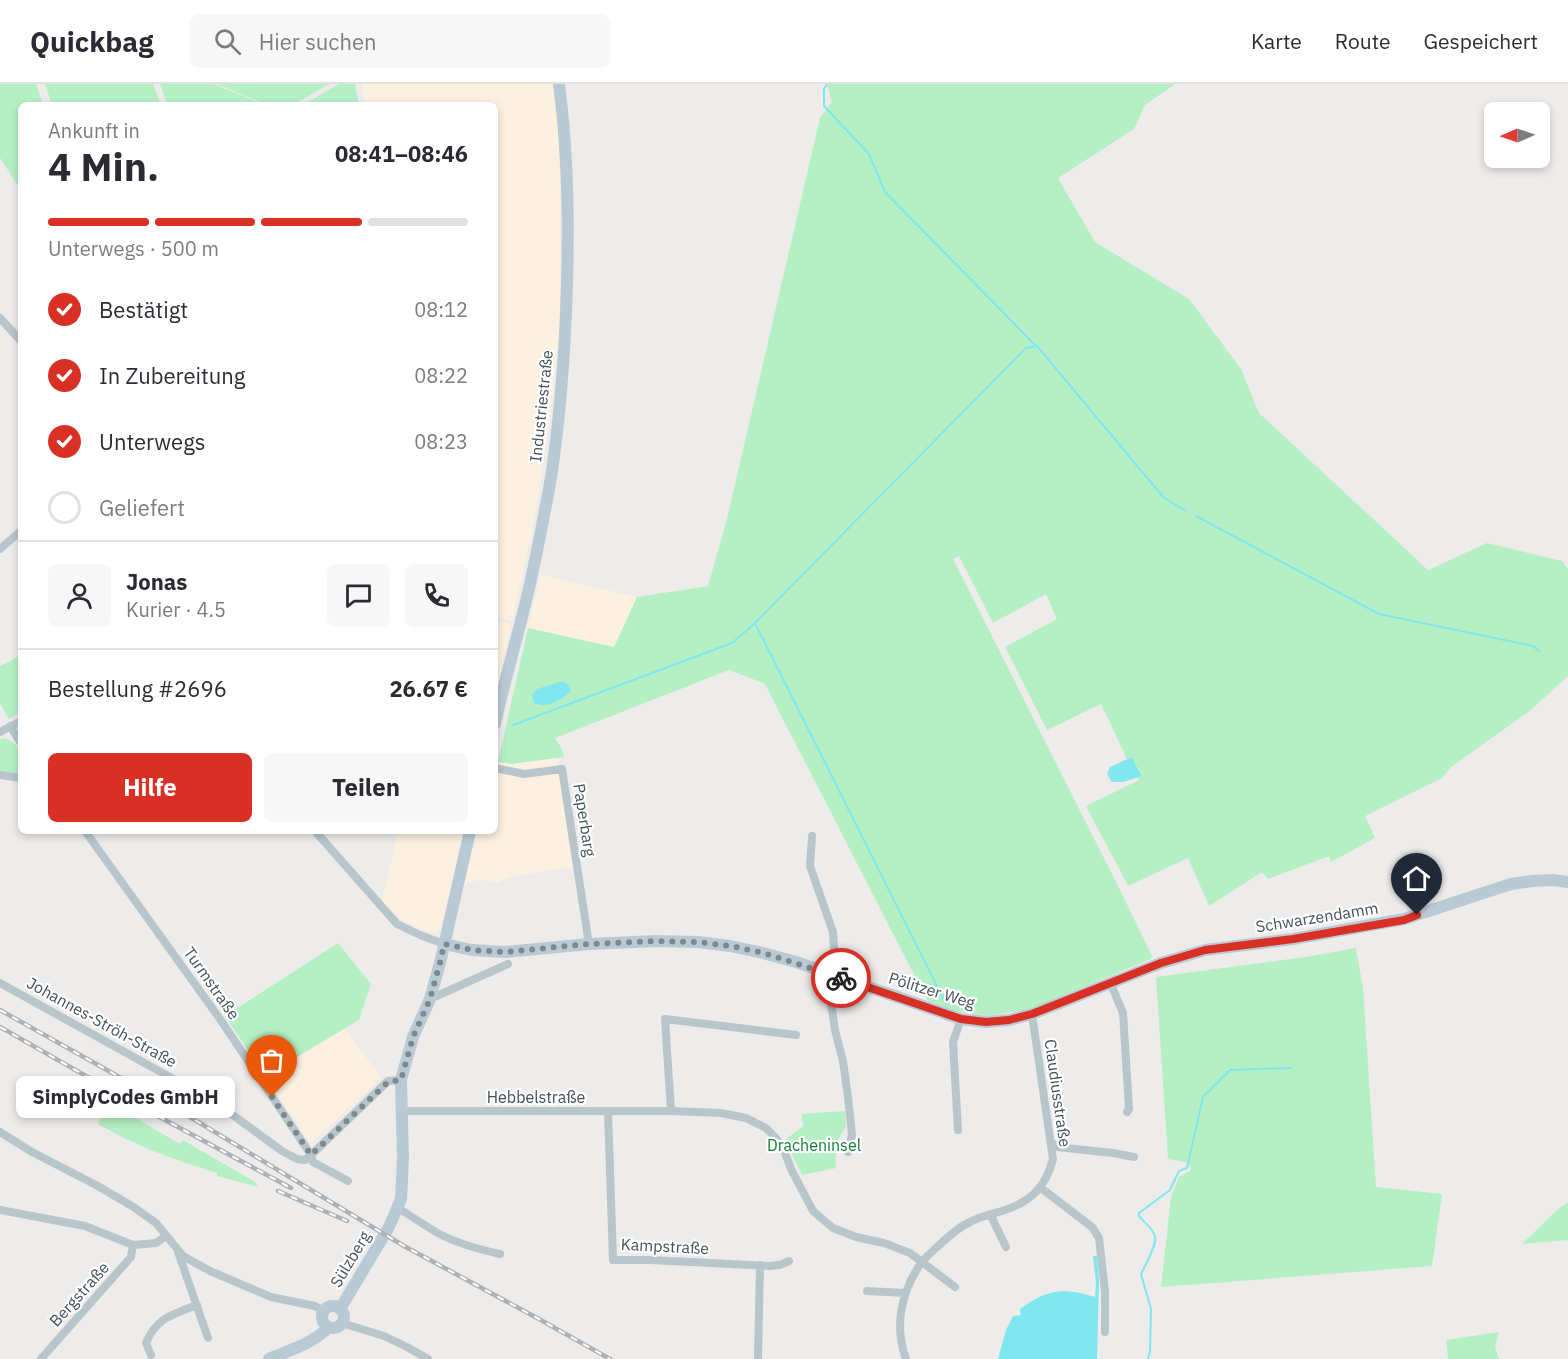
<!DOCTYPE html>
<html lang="de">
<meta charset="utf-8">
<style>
:root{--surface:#fff;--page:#f7f7f7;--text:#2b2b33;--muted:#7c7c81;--line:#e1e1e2;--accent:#d93025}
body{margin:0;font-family:"IBM Plex Sans",sans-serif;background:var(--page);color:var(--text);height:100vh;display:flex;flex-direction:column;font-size:22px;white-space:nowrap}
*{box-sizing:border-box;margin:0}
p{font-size:20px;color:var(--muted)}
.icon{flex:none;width:33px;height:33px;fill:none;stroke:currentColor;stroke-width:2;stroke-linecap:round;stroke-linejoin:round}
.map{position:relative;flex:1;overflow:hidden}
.drawer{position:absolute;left:18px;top:18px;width:480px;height:732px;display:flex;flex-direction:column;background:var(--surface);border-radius:9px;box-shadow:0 3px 9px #0003}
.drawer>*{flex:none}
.needle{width:39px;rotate:268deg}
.buttons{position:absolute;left:1484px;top:18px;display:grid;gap:12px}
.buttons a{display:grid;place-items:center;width:66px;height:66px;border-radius:9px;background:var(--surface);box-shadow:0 3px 9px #0003;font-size:30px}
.pin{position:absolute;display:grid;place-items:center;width:51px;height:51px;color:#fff;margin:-62px -26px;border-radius:50% 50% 50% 0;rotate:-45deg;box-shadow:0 0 6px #0007}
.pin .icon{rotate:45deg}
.courier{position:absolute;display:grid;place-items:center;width:60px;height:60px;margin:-30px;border:4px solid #d93025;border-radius:50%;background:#fff;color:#222;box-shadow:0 2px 8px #0007}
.bubble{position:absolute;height:42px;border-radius:9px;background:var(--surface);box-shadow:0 3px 9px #0003;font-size:20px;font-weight:700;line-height:42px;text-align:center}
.headline em{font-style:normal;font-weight:700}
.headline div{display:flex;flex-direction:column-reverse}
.headline{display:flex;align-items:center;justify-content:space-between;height:102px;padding:0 30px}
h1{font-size:39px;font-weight:700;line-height:45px}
.bar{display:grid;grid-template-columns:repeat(4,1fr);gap:9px 6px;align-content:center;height:72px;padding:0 30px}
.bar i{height:8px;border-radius:4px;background:var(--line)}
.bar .selected{background:var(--accent)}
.bar p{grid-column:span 4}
.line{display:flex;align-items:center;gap:15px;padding:0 30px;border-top:2px solid var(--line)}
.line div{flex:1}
.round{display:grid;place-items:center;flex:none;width:63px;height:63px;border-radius:9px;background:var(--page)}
ol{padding:0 30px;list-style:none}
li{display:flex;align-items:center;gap:18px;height:66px}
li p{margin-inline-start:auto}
li .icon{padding:6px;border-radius:50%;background:var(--accent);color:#fff;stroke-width:4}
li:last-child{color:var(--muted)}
li i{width:33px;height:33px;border:3px solid var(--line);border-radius:50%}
.primary-button{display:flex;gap:12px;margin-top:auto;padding:12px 30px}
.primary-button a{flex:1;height:69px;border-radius:9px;background:var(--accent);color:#fff;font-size:24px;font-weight:700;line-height:69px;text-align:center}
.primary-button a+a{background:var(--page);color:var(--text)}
header{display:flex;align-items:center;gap:36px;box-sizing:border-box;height:84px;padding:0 30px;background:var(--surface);border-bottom:2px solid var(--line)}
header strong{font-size:28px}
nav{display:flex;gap:33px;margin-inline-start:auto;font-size:21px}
.search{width:420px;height:54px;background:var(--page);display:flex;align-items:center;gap:15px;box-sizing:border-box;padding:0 21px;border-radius:9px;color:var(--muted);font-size:22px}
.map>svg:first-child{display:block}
</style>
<header>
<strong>Quickbag</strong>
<div class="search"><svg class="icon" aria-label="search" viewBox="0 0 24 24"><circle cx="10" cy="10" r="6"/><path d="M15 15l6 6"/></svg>Hier suchen</div>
<nav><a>Karte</a><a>Route</a><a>Gespeichert</a></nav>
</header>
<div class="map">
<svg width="1568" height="1275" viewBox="0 0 1568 1275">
<rect width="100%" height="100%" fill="#eeebeb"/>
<path fill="#fcf1e1" d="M362,0H554L558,24L560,108V239L552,317L536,428L512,537L495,534V21H365Z
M541,491L637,513L614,563L528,544Z
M495,537L511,540L495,613Z
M558,674L574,782L509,793L497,799L481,795L463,801L478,747H495V687L498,678L511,680Z
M398,747H464L440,847L430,849L399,834L382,818Z
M345,944L381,994L311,1059L265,992Z"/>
<path fill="#b5f0c4" d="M0,0H36L43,21H21V106L0,74Z
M45,0H153L161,21H52Z
M160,0H214L265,21H167Z
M217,0H329L293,21H267Z
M339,0H355L359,21H303Z
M827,0H1175L1145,21L1134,45L1058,94L1095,158L1189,215L1241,285L1259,329L1428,486L1487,459L1562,477L1568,485V592L1531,626L1451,683L1442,694L1365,732L1375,754L1331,778L1329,772L1268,795L1262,788L1209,822L1188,774L1128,802L1086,722L1139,696L1138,693L1142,691L1132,673L1127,675L1101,620L1047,646L1005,563L1057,535L1046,510L993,539L959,472L953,475L1120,806L1153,874L1031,925L987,932L952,926L927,916L765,600L729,586L555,654L562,665L564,673L511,680L498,678L528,544L614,563L637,513L708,502L727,435L820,34L832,18Z
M21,571V628L9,635L0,620V582Z
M5,654C24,663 21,672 21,690L0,687V655Z
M338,859L371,900L359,936L265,992L225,932Z
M1356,864L1363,904L1376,1103L1442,1110L1432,1182L1161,1203L1171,1113L1179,1093L1191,1086L1189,1079L1168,1075L1156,893L1305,873Z
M110,1019L180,1060L183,1056L255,1098L258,1103L217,1092V1089C174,1076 138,1063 98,1040Z
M845,1027L846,1043C835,1058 835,1065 836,1084L802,1091L785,1056L803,1042L802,1030Z
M1568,1118V1156L1522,1160L1557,1126Z
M1499,1248L1495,1263L1499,1275H1448L1446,1256Z"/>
<path fill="#80e7ef" d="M559,598H564L569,601L571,607C563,616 546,625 534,619L532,610L537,605Z
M1132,673L1142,692L1123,698H1112L1107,690L1110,683Z
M1093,1172H1097L1099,1197L1097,1275H998L1006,1246L1013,1232L1021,1231L1020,1225C1047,1205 1063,1203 1095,1213L1096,1200Z"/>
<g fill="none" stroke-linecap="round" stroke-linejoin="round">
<path stroke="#80e7ef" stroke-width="2" d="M827,0L824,5V22L869,70L885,108L1036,262
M1196,432L1379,530L1533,562L1539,567
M755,539L946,920
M513,641L732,559L755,539L1026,264L1037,262L1164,414L1186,427
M1148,1275L1150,1267L1151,1225L1141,1190C1145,1181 1157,1162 1155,1152C1153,1145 1144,1138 1139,1132V1129L1170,1106L1179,1087L1187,1084L1203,1013L1230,986L1291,984"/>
<path stroke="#b8c6cc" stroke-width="8" d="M0,234L21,257
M0,465L21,447
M10,642L21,659
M0,648L21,637
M495,684L524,690L562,685L589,860
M0,691L21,694
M85,747L220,935L311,1071L313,1078L348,1097
M315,747L397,840L420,851L444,860
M812,752L810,782L833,848L835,881L831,919L835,946L843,977L848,1013L852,1051L848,1068
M1110,898L1123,929L1129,1025L1127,1028
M0,899L215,1018L282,1067L297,1075L305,1076L311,1071L388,997L401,996
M430,915L508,880
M401,1027H671L721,1029L746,1034L766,1044L776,1054L784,1066L791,1085L813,1127L833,1144L856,1153L884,1159L910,1169L955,1203
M671,1027L665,935L796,951
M608,1028L613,1176H650L770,1182L780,1181L789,1177
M958,1046L953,958L961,935
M0,1048L32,1068L96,1101L132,1122L156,1139L183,1172L210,1187L271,1213L315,1222L324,1227
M1051,1058L1057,1063L1113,1069L1134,1073
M1041,1104L1092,1143L1099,1154L1105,1207V1248
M398,1124C409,1131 420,1138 431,1145C451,1158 477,1165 500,1170
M0,1126L85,1142L133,1161L156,1159L166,1152
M990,1130L1006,1163
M178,1168L208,1254
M867,1207L905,1209
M342,1239L384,1252L407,1263L428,1275
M151,1271L146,1259C156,1234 173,1230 197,1221
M41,1275L131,1173L133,1161
M758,1275L760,1181
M906,1275C894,1242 901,1208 921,1179C926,1173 932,1168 937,1163C948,1153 957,1144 970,1138C981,1132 993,1130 1005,1126C1032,1117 1046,1102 1053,1075L1032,930"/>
<path stroke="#bacad4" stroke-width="12" d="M495,640C504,599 516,558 526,517C535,480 542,442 549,405C558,354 562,302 565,251C569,168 570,83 559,0
M444,860L472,866L505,868L589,860L656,857L698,858L730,862L763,869L796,878L961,935L986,938L1009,936L1032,930L1161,879L1205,866L1293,855L1404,835L1511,800L1532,797L1553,796L1568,798
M322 1233a11 11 0 1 1 22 0a11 11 0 1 1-22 0Z
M340,1225L389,1143L401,1115L403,1076L401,996L413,953L430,915L441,875L470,747
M269,1275C290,1266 312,1260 329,1243"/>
<defs>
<path id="rail" d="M0,926L180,1027L404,1162L539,1235L610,1275
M0,943L128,1016L291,1104
M278,1107L347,1137"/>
</defs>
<use href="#rail" stroke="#adb2b6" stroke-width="4.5"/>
<use href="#rail" stroke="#fff" stroke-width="2" stroke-dasharray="7" stroke-linecap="butt"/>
</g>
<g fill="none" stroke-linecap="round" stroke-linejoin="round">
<path stroke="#7f888c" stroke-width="6" stroke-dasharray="0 10.8" d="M272,1013L311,1071L388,998L401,996L413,953L430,915L441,875L444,860L472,866L505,868L589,860L656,857L698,858L730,862L764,869L841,894"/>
<path stroke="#d93025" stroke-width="8" d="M841,894L961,935L986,938L1009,936L1032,930L1161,879L1205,866L1293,855L1404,836L1417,831"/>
</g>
<g text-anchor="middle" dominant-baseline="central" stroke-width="4.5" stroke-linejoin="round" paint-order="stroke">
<g font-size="16" fill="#435259" stroke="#fff">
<text transform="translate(541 322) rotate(-84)">Industriestraße</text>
<text transform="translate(585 736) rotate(81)">Paperbarg</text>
<text transform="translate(1317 833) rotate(-9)">Schwarzendamm</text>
<text transform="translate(212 899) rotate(55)">Turmstraße</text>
<text transform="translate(932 906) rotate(17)">Pölitzer Weg</text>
<text transform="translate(102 938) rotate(29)">Johannes-Ströh-Straße</text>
<text transform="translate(1058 1009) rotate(82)">Claudiusstraße</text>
<text x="536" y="1013">Hebbelstraße</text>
<text transform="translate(665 1162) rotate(3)">Kampstraße</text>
<text transform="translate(350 1175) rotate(-59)">Sülzberg</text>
<text transform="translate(79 1210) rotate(-48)">Bergstraße</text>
</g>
<g font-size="16" fill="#127c39" stroke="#fff">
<text x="814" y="1061">Dracheninsel</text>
</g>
</g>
</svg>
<div class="buttons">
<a><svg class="needle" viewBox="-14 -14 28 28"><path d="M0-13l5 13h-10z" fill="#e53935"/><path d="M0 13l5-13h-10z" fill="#7c7c81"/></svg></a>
</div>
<div class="pin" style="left:272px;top:1013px;background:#ea580c"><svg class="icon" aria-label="bag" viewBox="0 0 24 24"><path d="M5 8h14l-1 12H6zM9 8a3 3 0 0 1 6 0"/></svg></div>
<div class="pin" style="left:1417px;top:831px;background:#1f2937"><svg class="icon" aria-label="home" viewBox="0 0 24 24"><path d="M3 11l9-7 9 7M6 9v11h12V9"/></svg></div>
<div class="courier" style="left:841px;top:894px"><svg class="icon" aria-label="bike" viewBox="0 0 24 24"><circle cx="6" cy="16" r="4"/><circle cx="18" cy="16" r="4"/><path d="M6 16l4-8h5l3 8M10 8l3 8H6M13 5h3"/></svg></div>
<div class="bubble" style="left:16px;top:992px;width:219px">SimplyCodes GmbH</div>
<section class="drawer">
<div class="headline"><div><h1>4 Min.</h1><p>Ankunft in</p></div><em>08:41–08:46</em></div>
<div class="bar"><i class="selected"></i><i class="selected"></i><i class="selected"></i><i></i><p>Unterwegs · 500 m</p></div>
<ol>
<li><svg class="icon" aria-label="check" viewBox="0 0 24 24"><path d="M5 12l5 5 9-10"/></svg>Bestätigt<p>08:12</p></li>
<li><svg class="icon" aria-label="check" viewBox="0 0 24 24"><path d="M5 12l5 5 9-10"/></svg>In Zubereitung<p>08:22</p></li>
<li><svg class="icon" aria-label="check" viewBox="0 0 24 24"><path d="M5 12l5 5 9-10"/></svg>Unterwegs<p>08:23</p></li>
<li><i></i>Geliefert</li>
</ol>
<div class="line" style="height:108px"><a class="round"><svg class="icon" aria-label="person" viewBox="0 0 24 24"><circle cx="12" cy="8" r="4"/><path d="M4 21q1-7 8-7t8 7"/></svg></a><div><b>Jonas</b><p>Kurier · 4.5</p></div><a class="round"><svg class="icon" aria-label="chat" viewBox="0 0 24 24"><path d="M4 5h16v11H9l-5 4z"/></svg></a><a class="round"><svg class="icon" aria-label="phone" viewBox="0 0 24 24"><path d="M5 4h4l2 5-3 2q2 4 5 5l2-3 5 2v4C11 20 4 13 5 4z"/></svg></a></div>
<div class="line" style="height:78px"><div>Bestellung #2696</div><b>26.67 €</b></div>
<div class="primary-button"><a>Hilfe</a><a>Teilen</a></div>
</section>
</div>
